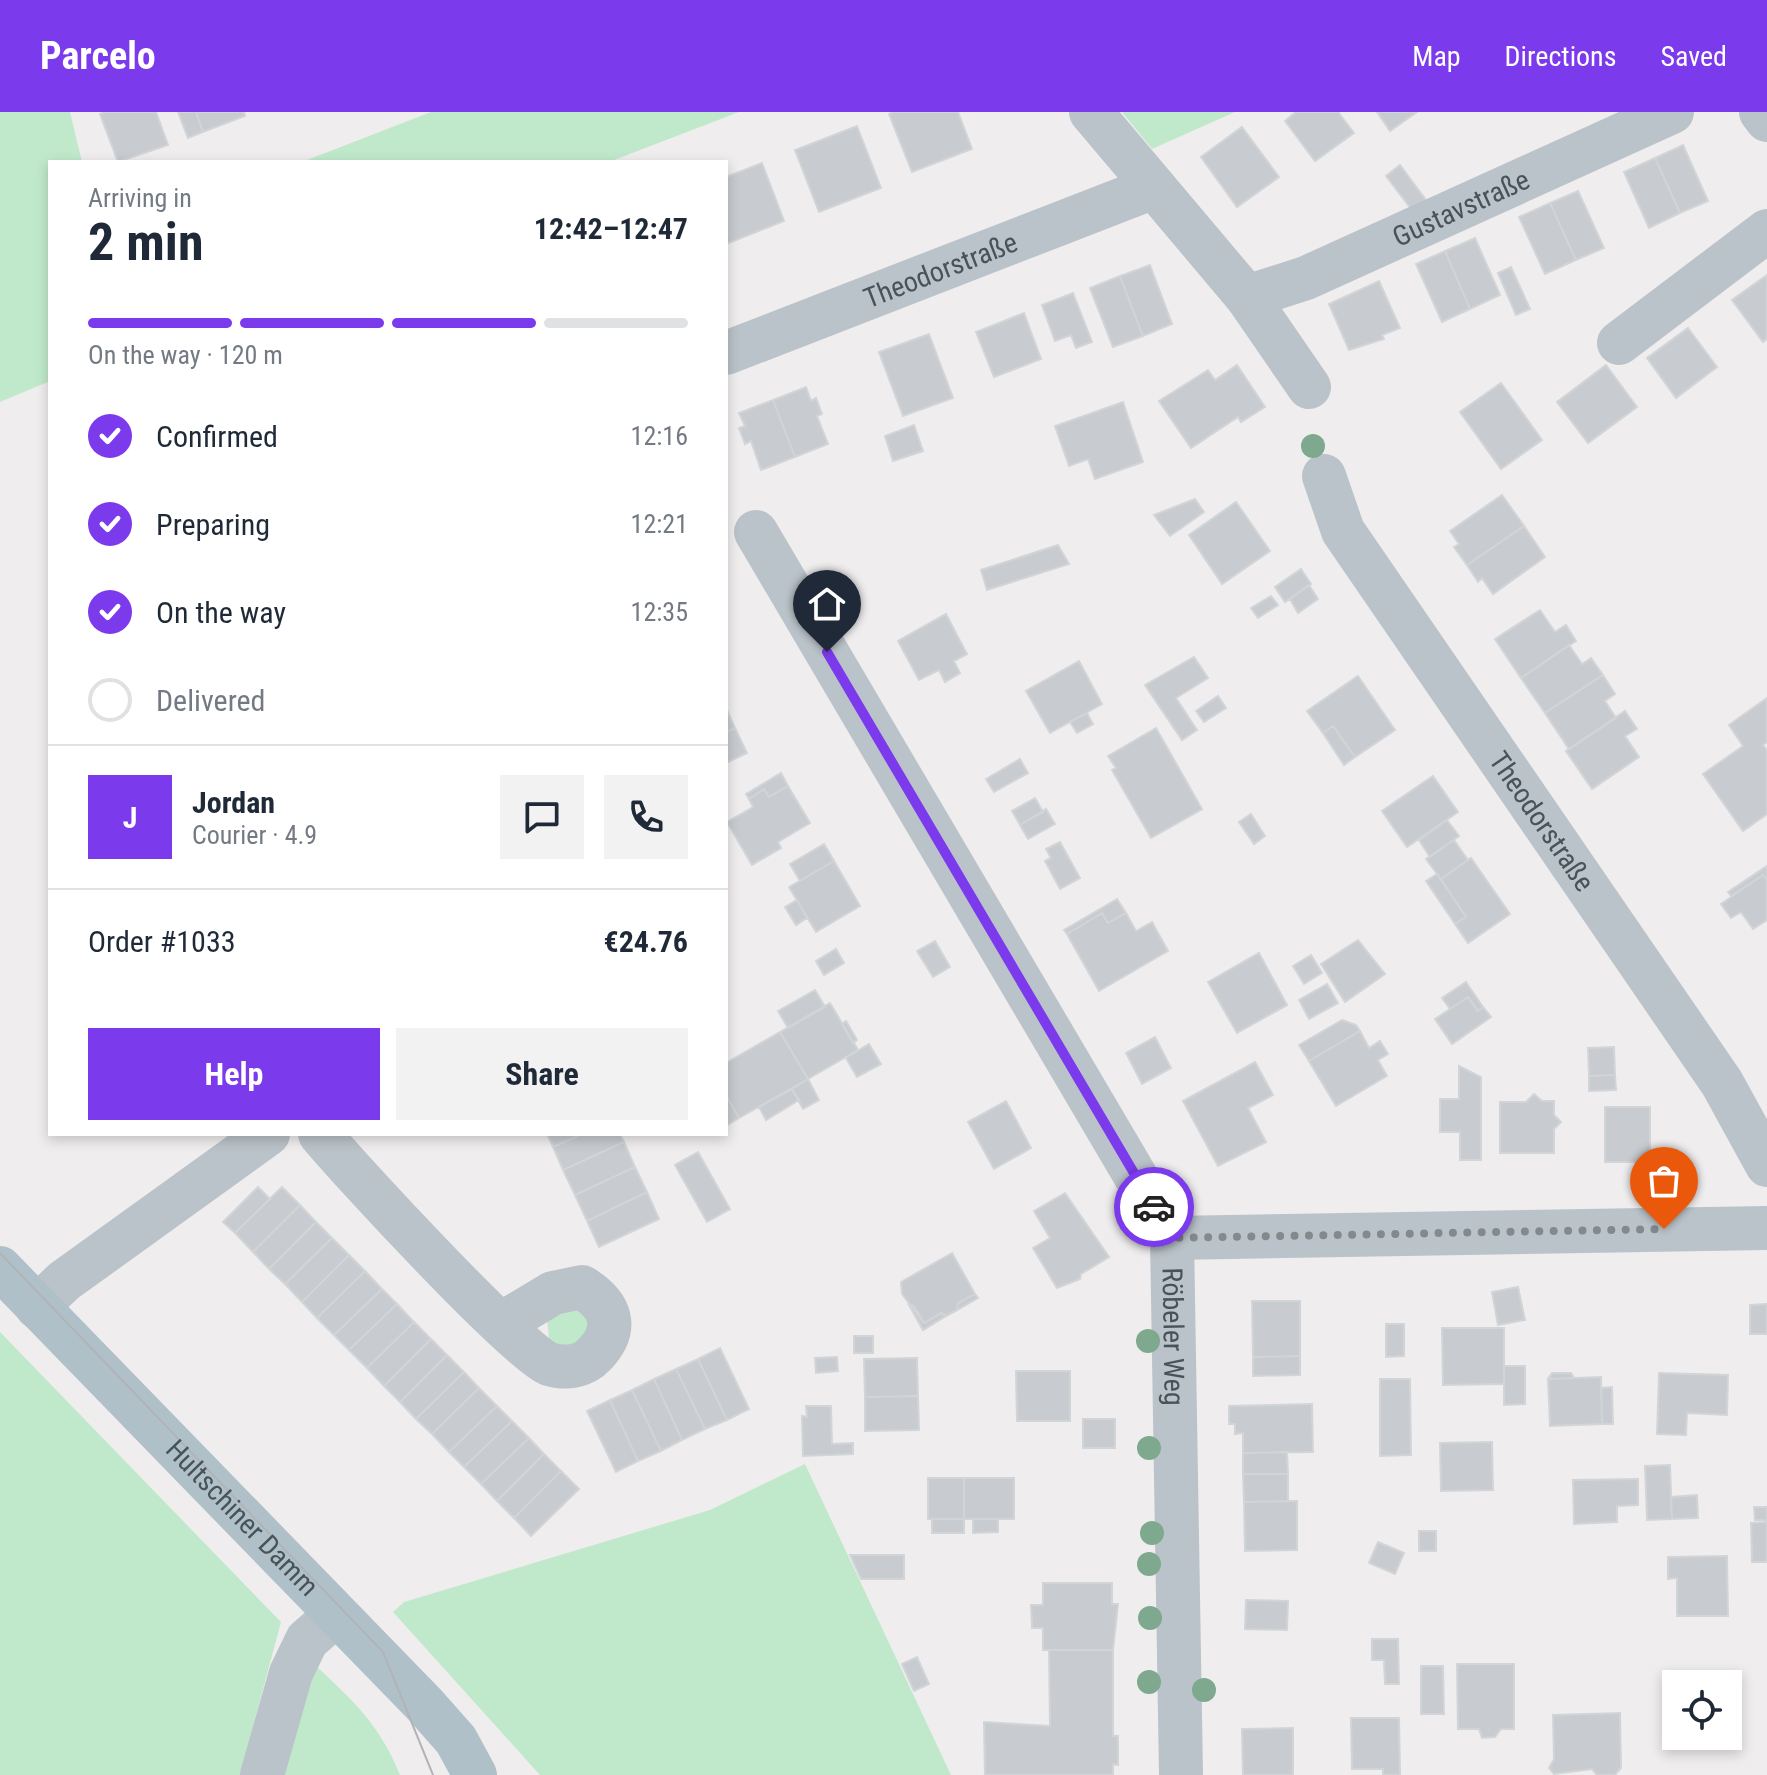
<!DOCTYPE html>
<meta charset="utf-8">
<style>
:root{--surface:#fff;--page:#f2f2f3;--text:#1f2937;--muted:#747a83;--line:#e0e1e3;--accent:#7c3aed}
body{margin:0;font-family:"Roboto Condensed",sans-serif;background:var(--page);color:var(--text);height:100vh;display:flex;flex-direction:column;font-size:30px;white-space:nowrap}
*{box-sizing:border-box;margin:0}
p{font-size:26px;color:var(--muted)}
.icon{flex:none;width:44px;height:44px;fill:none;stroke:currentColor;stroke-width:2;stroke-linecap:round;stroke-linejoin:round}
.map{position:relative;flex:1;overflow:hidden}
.side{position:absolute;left:48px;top:48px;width:680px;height:976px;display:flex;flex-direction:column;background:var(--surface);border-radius:0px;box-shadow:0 4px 12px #0003}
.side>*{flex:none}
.controls{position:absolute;left:1662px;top:1558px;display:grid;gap:16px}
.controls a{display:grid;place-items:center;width:80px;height:80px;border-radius:0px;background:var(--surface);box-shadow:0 4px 12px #0003;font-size:40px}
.pin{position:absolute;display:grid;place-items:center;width:68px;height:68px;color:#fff;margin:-82px -34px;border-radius:50% 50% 50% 0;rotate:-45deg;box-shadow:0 0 8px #0007}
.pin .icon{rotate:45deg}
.courier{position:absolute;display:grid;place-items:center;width:80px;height:80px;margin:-40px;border:6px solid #7c3aed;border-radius:50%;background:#fff;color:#222;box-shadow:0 2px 10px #0007}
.overview em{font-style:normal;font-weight:700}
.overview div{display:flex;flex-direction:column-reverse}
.overview{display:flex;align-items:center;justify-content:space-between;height:136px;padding:0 40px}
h1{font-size:52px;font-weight:700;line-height:60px}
.bar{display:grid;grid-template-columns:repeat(4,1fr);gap:12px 8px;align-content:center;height:96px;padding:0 40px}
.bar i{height:10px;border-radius:6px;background:var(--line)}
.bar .active{background:var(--accent)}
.bar p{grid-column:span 4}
.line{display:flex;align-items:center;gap:20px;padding:0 40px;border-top:2px solid var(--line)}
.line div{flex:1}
.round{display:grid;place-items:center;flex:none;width:84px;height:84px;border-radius:0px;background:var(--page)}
ol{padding:0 40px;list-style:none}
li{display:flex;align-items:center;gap:24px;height:88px}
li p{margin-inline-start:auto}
li .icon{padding:8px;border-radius:50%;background:var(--accent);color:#fff;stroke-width:4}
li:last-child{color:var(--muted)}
li i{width:44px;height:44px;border:4px solid var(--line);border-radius:50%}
.action{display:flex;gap:16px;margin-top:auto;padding:16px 40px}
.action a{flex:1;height:92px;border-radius:0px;background:var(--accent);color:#fff;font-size:32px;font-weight:700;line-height:92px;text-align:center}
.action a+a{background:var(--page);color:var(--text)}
header{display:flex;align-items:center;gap:48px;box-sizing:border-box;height:112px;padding:0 40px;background:var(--accent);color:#fff}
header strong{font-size:38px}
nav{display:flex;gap:44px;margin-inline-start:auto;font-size:28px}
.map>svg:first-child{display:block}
</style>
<header>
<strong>Parcelo</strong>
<nav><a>Map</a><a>Directions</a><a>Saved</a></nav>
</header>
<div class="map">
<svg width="1767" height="1663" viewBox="0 0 1767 1663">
<rect width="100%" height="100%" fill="#f0edee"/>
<path fill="#c0e9cb" d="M0,0H70L82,50H50V269L0,290Z
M431,0H739L609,50H302Z
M1122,0H1235L1152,37Z
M574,1191L593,1213L570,1239L549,1228L547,1205Z
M0,1220L281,1510L240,1663H0Z
M805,1352L951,1663H540L393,1500L404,1490L710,1398Z
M313,1551C353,1589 379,1611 400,1663H273Z"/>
<path fill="#c8cbcf" stroke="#d2d5d8" stroke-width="2" d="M105,0H156L168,33L118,50L100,2Z
M178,0H196L203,20L188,26Z
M196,0H244L245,4L203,20Z
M893,0H958L972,37L912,60L889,2Z
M1296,0H1338L1354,21L1315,49L1285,9Z
M1377,0H1417L1390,19Z
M857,14L881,76L819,100L795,38Z
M1242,15L1279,65L1237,95L1201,45Z
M1683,33L1708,89L1680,101L1655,46Z
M1655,46L1680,101L1649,116L1624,60Z
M762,51L784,109L726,132V65Z
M1400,53L1426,88L1412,98L1386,64Z
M1578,79L1604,136L1576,148L1550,91Z
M1550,91L1576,148L1545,162L1519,105Z
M1475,126L1500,183L1470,197L1445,139Z
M1445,139L1470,197L1442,210L1416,152Z
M1150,153L1172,212L1143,224L1120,164Z
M1511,155L1530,197L1516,203L1498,161Z
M1767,163V227L1763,230L1732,188Z
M1120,164L1143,224L1113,235L1090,176Z
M1379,169L1400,216L1382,223L1384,227L1349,238L1329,192Z
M1073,181L1092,230L1076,236L1071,223L1055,229L1042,193Z
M1024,201L1041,247L994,265L976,220Z
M1688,216L1717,255L1676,286L1647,246Z
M929,222L953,286L903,304L879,240Z
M1237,253L1265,295L1241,310L1238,305L1191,336L1159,289L1208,258L1215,268Z
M1606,253L1637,295L1588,331L1557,290Z
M1501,271L1542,328L1501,357L1460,300Z
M806,275L811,289L816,286L822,302L817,304L828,332L795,345L773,288Z
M773,288L795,345L761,358L751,329L745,332L739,316L745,314L739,301Z
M1123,290L1143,350L1095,367L1088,347L1069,354L1055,314Z
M914,313L923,339L893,349L885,324Z
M1502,383L1524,414L1467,453L1454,435L1459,432L1450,419Z
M1195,387L1204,400L1170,424L1154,403Z
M1236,390L1270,439L1222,472L1189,423Z
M1524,414L1545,445L1493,482L1482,466L1478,470L1467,453Z
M1058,433L1069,452L987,478L981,458Z
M1301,457L1311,472L1285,490L1275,475Z
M1309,473L1318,487L1298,501L1290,487Z
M1271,484L1278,493L1258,506L1251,496Z
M1540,498L1555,520L1566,513L1576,529L1521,566L1495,527Z
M946,502L967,542L954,549L960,561L945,570L939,558L919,568L898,529Z
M1569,533L1582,552L1591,546L1603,563L1545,601L1521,566Z
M1194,545L1208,566L1176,586L1197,618L1182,628L1145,573Z
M1079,549L1102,592L1050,621L1026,579Z
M1603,563L1615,582L1605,589L1616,606L1569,637L1545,601Z
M1358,564L1395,618L1355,645L1333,614L1323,621L1307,599Z
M1218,584L1226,596L1204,610L1196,599Z
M1767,586V630L1763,633L1767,638V702L1743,719L1703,662L1743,634L1729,613Z
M726,596L735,616L726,620Z
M1625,599L1637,617L1625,624L1639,645L1592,677L1566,639Z
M1087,601L1093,612L1077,621L1070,610Z
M1333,614L1355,645L1344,653L1323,621Z
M735,616L747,641L726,651V620Z
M1156,616L1202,697L1151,726L1112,658L1116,656L1108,644Z
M1020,647L1028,661L994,680L986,667Z
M781,661L788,674L769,685L764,677L749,687L746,682Z
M1433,664L1458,700L1407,735L1382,699Z
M788,674L810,711L778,730L781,736L752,753L727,710L753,695L749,687L764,677L769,685Z
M1035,686L1043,700L1020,713L1012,699Z
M1046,697L1055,712L1028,727L1020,713Z
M1251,702L1265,724L1254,732L1239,710Z
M1447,708L1459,724L1430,745L1419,728Z
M1454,728L1468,748L1441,767L1426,747Z
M1060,730L1080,766L1060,777L1045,749L1051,746L1046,737Z
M824,732L834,749L800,769L790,752Z
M1471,746L1510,802L1468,831L1455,812L1466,805L1441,767Z
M834,749L860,794L816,820L789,775Z
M1767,754V769L1763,763L1731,784L1728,780Z
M1437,762L1466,805L1455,812L1426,769Z
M1763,763L1767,769V808L1753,817L1741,800L1731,806L1721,792Z
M1117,787L1126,801L1108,811L1102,801L1067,822L1064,818Z
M797,788L807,806L796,813L785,795Z
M1102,801L1108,811L1126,801L1136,819L1152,810L1168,839L1099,879L1067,822Z
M1358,828L1385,862L1345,890L1321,852Z
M935,829L950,855L933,865L917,839Z
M836,837L844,851L824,863L816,849Z
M1259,841L1287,893L1237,921L1208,870Z
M1311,843L1322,861L1304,872L1293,854Z
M1466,870L1483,895L1478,899L1468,885L1450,897L1442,886Z
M1327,872L1338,891L1309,907L1299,888Z
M815,878L825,895L788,916L778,899Z
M1468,885L1478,899L1483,895L1491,905L1452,932L1435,907Z
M830,891L858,938L808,967L780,920Z
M1342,908L1356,913L1360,919L1309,949L1299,933Z
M846,909L857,928L853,931L842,912Z
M1360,919L1369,936L1380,929L1388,942L1378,948L1387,964L1336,994L1309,949Z
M780,920L808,967L739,1006L726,983V951Z
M1155,925L1171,956L1142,972L1126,941Z
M869,932L881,952L857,965L846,946Z
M1614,935L1615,963L1589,964L1588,936Z
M1255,950L1273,983L1248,996L1266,1030L1218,1054L1183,989Z
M1459,954L1481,965V1048H1460V1020H1440V987H1459Z
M1615,963L1616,978L1589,979V964Z
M808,967L819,988L803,997L792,977Z
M792,977L799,988L766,1008L759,995Z
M1534,982L1542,989H1554V1003L1561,1010L1554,1017V1041H1500V990H1526Z
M726,983L739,1006L726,1014Z
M1006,989L1031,1036L994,1057L968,1010Z
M1605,995H1650V1050H1605Z
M547,1022H582L553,1035Z
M582,1022H620L624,1030L563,1058L553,1035Z
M624,1030L635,1055L575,1083L563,1058Z
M698,1040L730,1097L707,1110L675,1053Z
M635,1055L647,1080L587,1109L575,1083Z
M258,1075L270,1087L235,1121L223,1110Z
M282,1075L300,1093L253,1140L235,1121Z
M647,1080L659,1107L599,1135L587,1109Z
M1065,1081L1109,1145L1081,1162L1080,1167L1057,1176L1033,1136L1050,1126L1034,1099Z
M300,1093L316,1110L269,1157L253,1140Z
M316,1110L332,1126L285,1172L269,1157Z
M332,1126L349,1143L302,1190L285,1172Z
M952,1141L975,1182L958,1191L957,1198L946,1204L941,1201L924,1211L902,1182L901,1170Z
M349,1143L365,1159L317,1206L302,1190Z
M365,1159L382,1177L334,1223L317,1206Z
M1518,1175L1525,1208L1498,1213L1492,1180Z
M382,1177L397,1192L349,1238L334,1223Z
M975,1182L978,1186L957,1198L958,1191Z
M1252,1189H1300V1244L1253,1245Z
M397,1192L414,1210L367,1256L349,1238Z
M1767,1192V1222H1750V1193Z
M909,1193L914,1194L924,1211L941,1201L946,1204L923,1218Z
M414,1210L431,1227L384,1274L367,1256Z
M1386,1212H1404V1244L1386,1245Z
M1442,1216H1504V1272L1443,1273Z
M854,1224H873V1241H854Z
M431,1227L447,1243L400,1290L384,1274Z
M720,1236L749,1297L727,1308L698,1247Z
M447,1243L464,1260L416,1307L400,1290Z
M1300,1244V1263L1253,1264V1245Z
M837,1245L838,1259L816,1261L815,1246Z
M917,1246L918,1284L865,1285L864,1247Z
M698,1247L727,1308L705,1317L676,1257Z
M1504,1254H1525V1292L1504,1293Z
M676,1257L705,1317L682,1328L654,1267Z
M1016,1259H1070V1309H1017Z
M464,1260L479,1276L432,1322L416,1307Z
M1552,1261H1571L1574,1266L1548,1267Z
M1659,1261L1728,1263L1727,1303L1687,1301L1686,1323L1657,1322Z
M1601,1265L1602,1312L1550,1314L1548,1267Z
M654,1267L682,1328L661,1339L632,1278Z
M1380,1267H1410L1411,1343L1380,1344Z
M1612,1275L1613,1312H1602L1601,1276Z
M479,1276L497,1294L449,1340L432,1322Z
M632,1278L661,1339L638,1349L610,1288Z
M918,1284L919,1318L865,1319V1285Z
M610,1288L638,1349L616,1360L587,1299Z
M1312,1292L1313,1340L1243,1341V1321L1235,1322V1312H1229V1294Z
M497,1294L512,1309L464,1355L449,1340Z
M806,1294H831L832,1332L853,1331V1342L803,1344L802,1304L807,1305Z
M1083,1307H1115V1336H1083Z
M512,1309L529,1326L481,1372L464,1355Z
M529,1326L544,1342L497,1389L481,1372Z
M1492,1330L1493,1378L1441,1379L1440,1331Z
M1287,1340L1288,1362H1243V1341Z
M544,1342L561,1359L514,1406L497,1389Z
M1670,1353L1672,1407L1647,1408L1645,1354Z
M561,1359L579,1377L531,1424L514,1406Z
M1243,1362H1288V1389L1244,1390Z
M928,1366H964V1407H928Z
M964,1366H1014V1407H964Z
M1638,1367V1393L1617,1394V1410L1574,1412L1573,1368Z
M1697,1383L1698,1406L1672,1407L1671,1385Z
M1297,1389V1438L1245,1439L1244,1390Z
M1754,1395H1767V1408H1755Z
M932,1407H964V1421H932Z
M973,1407H998V1420L973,1421Z
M1767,1410V1450H1752L1751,1411Z
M1419,1419H1436V1439H1419Z
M1378,1430L1404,1441L1395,1462L1369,1451Z
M850,1443H904V1467H861Z
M1727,1444L1728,1504H1677V1466L1668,1467V1445Z
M1043,1471H1112V1492H1118L1113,1538H1043V1516H1032L1031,1493H1043Z
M1246,1488L1288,1489L1287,1518L1245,1517Z
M1372,1527H1398L1399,1572H1385L1384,1548H1372Z
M1049,1538H1113V1624H1118V1653L1113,1652V1663H985L984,1610L1050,1614Z
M917,1545L929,1572L914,1579L902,1552Z
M1457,1552H1514V1617H1501L1495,1625L1482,1626L1479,1617H1458Z
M1421,1554H1443L1444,1602H1421Z
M1620,1601L1621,1656L1615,1663H1597L1592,1657L1554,1662L1549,1656L1554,1647L1553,1603Z
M1351,1606H1399L1400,1663H1383V1657H1352Z
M1293,1616V1663H1243L1242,1617Z"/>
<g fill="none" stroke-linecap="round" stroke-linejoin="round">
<g stroke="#bac3c9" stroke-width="44">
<path d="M1091,0L1247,185L1309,275"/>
<path d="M1761,0L1767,8"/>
<path id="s1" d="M1247,185L1306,166L1672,0"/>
<path d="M1619,231L1767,119"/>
<path id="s2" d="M726,241L1154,75"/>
<path id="s3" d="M1324,364L1343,419L1722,971L1767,1053"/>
<path id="s4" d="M756,420L1172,1126L1181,1663"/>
<path d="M320,1022C347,1055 521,1243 549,1252C565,1257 583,1255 594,1243C620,1216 611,1193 582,1175L553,1181L501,1212"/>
<path d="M1172,1126L1767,1116"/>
<path d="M37,1195L64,1169L268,1022"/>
<path d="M262,1663L291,1561L307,1528L336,1503"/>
</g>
<path stroke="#b0c0c9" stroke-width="44" id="s5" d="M0,1156L425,1593L456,1628L475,1663"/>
<path stroke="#b0b4b7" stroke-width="2" d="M0,1141L383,1540L433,1663"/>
</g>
<g fill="#7ea98e">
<circle cx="1313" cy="334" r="12"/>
<circle cx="1148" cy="1229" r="12"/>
<circle cx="1149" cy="1336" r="12"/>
<circle cx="1152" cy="1421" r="12"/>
<circle cx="1149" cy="1452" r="12"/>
<circle cx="1150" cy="1506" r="12"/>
<circle cx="1149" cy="1570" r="12"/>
<circle cx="1204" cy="1578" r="12"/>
</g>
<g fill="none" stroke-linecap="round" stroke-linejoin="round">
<path stroke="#83898d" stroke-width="8" stroke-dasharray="0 14.4" d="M1154,1095L1172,1126L1664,1117"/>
<path stroke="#7c3aed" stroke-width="10" d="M827,540L1154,1095"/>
</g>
<g text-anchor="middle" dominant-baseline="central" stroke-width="6" stroke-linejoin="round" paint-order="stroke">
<g font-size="28" fill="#485359" stroke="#fff">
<text stroke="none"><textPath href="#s1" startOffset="232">Gustavstraße</textPath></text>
<text stroke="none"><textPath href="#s2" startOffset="230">Theodorstraße</textPath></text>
<text stroke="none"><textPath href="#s3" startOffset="410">Theodorstraße</textPath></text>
<text stroke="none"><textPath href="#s4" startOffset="918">Röbeler Weg</textPath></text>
<text stroke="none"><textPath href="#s5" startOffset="348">Hultschiner Damm</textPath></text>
</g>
</g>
</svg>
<div class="controls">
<a><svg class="icon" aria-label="locate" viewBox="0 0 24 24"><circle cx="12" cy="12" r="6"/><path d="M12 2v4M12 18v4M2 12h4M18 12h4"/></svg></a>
</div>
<div class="pin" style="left:1664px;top:1117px;background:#ea580c"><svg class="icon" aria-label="bag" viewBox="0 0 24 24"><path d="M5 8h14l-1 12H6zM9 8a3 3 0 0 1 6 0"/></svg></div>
<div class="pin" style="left:827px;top:540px;background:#1f2937"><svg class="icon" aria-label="home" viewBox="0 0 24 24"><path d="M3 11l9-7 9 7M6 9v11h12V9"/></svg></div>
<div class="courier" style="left:1154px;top:1095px"><svg class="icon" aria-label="car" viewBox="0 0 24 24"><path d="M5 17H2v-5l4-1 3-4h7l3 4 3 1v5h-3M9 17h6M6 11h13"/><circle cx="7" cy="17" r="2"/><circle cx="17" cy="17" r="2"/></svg></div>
<section class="side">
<div class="overview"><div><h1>2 min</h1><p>Arriving in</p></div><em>12:42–12:47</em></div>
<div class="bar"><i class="active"></i><i class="active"></i><i class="active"></i><i></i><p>On the way · 120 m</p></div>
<ol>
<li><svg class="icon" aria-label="check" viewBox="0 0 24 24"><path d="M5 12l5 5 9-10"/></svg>Confirmed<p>12:16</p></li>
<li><svg class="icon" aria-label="check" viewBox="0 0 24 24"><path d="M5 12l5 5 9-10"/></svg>Preparing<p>12:21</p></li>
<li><svg class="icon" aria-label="check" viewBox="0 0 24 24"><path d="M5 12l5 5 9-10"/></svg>On the way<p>12:35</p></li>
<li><i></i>Delivered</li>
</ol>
<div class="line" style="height:144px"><b class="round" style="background:var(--accent);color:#fff">J</b><div><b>Jordan</b><p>Courier · 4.9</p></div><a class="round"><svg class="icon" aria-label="chat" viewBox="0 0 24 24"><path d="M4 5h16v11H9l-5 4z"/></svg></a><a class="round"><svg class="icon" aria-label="phone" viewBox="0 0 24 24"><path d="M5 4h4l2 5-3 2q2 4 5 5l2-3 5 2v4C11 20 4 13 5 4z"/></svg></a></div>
<div class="line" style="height:104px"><div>Order #1033</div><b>€24.76</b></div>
<div class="action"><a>Help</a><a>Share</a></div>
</section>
</div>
